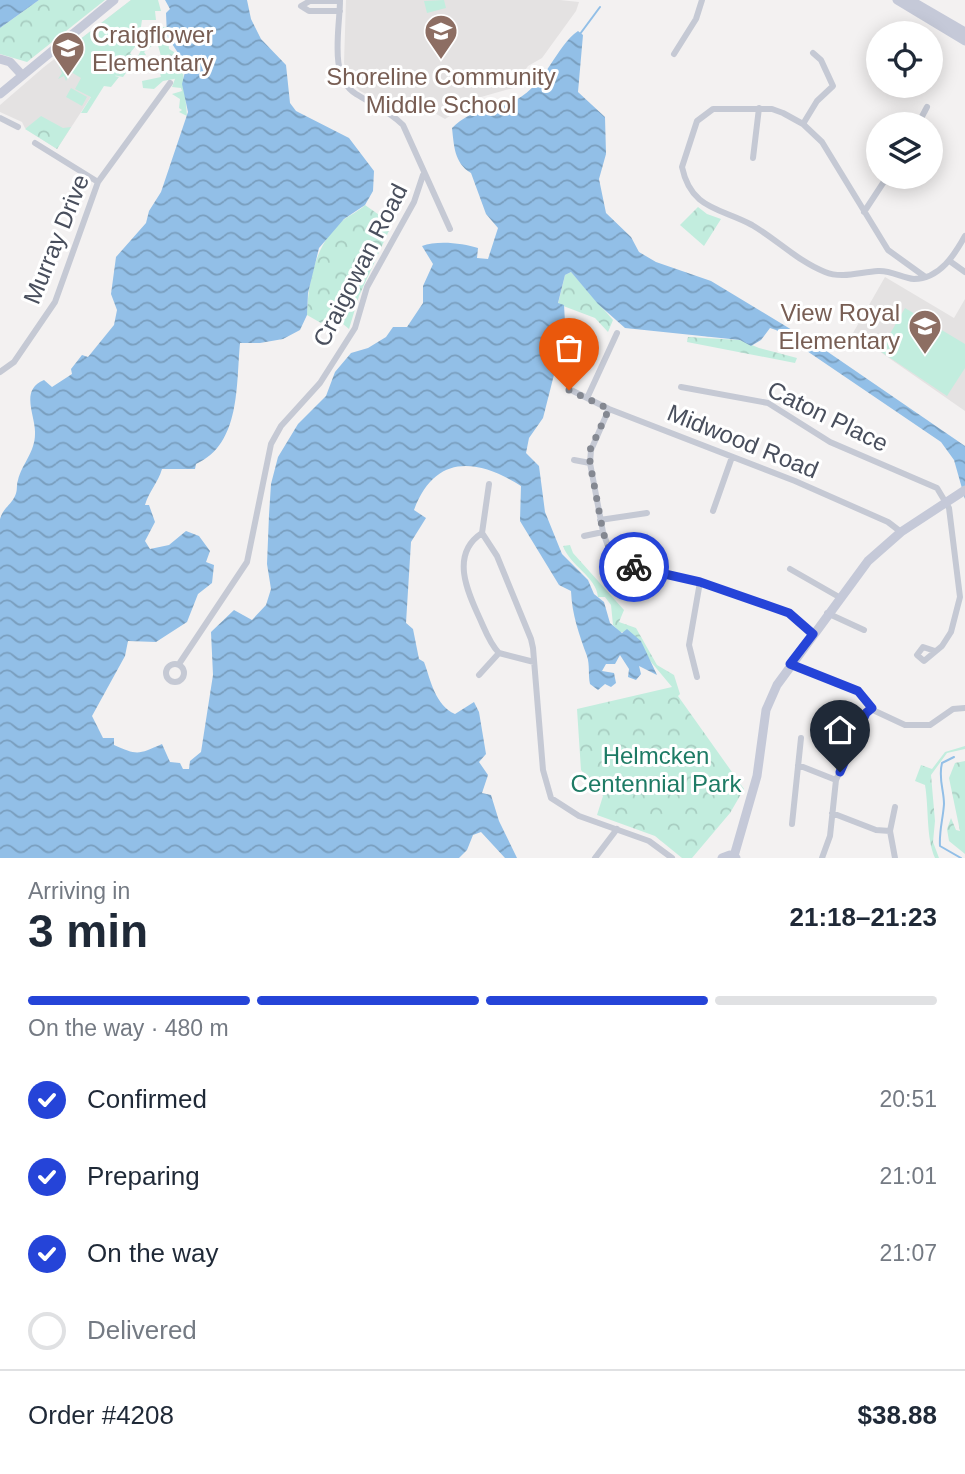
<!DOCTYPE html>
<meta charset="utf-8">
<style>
:root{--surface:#fff;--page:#f2f2f3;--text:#1f2937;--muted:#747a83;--line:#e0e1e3;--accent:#2544d8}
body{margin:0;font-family:Arial,sans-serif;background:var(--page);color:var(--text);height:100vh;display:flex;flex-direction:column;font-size:26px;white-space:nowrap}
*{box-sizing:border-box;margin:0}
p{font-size:23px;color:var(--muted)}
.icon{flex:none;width:38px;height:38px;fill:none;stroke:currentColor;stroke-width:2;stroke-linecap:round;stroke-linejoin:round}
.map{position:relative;height:858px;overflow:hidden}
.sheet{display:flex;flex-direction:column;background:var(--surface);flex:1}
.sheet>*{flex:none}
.buttons{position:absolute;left:866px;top:21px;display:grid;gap:14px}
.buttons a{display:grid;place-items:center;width:77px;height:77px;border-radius:50%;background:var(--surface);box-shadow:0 4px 18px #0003;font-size:35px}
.pin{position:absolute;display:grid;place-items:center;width:60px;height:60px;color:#fff;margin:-72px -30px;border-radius:50% 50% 50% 0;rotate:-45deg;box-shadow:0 0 7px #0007}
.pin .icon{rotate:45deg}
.courier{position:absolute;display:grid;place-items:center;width:70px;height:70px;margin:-35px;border:5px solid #2544d8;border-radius:50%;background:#fff;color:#222;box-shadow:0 2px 9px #0007}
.summary em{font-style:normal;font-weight:600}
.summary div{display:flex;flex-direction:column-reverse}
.summary{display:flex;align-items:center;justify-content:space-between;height:119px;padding:0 28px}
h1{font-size:46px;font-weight:600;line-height:52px}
.bar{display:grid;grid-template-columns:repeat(4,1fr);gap:10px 7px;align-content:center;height:84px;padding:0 28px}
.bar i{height:9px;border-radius:5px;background:var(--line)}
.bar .on{background:var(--accent)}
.bar p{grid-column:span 4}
.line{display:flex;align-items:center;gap:18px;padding:0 28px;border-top:2px solid var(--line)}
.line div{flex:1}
ol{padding:0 28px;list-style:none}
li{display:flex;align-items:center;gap:21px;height:77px}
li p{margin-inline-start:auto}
li .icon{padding:7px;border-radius:50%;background:var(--accent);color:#fff;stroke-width:4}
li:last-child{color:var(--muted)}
li i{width:38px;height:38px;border:4px solid var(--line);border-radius:50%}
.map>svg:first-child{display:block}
</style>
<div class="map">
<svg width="965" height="858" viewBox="0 0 965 858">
<defs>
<pattern id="forest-crowns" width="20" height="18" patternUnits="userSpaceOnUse" patternTransform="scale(1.75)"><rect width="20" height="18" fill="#c2edde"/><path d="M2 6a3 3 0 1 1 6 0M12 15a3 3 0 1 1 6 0" fill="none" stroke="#a8cdc1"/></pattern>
<pattern id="water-waves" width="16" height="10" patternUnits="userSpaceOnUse" patternTransform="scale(1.75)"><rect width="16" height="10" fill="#92bfe7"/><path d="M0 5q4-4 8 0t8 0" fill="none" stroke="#799ebe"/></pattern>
</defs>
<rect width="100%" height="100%" fill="#f3f1f1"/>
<path fill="#e4e2e2" d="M131,0H154L57,149L25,128L22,122L0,112V105L44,67Z
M346,0H560L579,2L576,11L542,58L528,66L513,88L481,97L445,119L417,103L409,116L360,91L351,82L344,63Z
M885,277L954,318L965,299V411L853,333Z"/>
<path fill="#c2edde" d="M131,0H158L161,11H155L156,20H142L139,39L115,76L119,77L111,87L104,86L87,113H81L91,97L75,89L81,78L71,72L66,81L64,76L58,79L62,73L59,66L67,68L61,54Z
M444,0L446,8L427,13L424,1Z
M163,27H167L169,49L179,55L177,61L182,60L187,116L179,112L182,110L179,108L180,99L172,94L182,91L181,88L172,87L179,68H176L172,54L161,56L157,42L144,52L146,55L138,56L148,37H154L159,44V32Z
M71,88L87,97L82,106L66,97Z
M905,308L965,344V368L947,396L880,351Z"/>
<path fill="url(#forest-crowns)" d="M39,0H105L27,62L0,54V28Z
M137,29L139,42L130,53L135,60L123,77L107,74Z
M172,54L176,68H179V78L163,81L154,89L143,88L142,81L161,77L158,66L165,62L164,56Z
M41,116L63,128L71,127L57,149L25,129Z
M365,205L392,224L359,296L349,329L331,314L321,323L307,315C308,281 316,243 342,221C349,215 358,212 365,205Z
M698,207L707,214L721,219L704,246L680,225Z
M571,272L613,320L608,332L595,318L558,304L565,275Z
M688,337L740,340L759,348L797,358L795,363L687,342Z
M570,545L573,553L624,610L619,622L636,628L657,665L674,675L680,694L678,696L744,789L730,813L692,858H682L655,836L597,815L603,796L581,770L577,709L672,687L626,632H620L613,625L611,605L605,597H598C596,576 570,566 563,546Z
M965,746V749L947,753L931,775L935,821L933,842L939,858H935C926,838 929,809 925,785L915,781L921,765L932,769L945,752Z
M965,761V854L949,841L947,829L951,818L956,830L960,831L949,778L955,763Z"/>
<path fill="url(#water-waves)" d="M0,0H39L0,28Z
M165,0H247L251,19L261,39L286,65L290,103L296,111L349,138L374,171L373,191L365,205L344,219L319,248L308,293L307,315L300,330L283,339L260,343H240C236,384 241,444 196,464L195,469H162C158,483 149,491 145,505H149L155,522L145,541L150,549L169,545L186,531L199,536L210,551L206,562L214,565L212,583L198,594L187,622L156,642L128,641L125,656L92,716L103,738H114V745C138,756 139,754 162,744L170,762L180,763L183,769H189L190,761L201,752L213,675L211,632L234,610L252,620L266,605L271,589L267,564L269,515L271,484L278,457L298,424L326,396L335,372L351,353L368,348L386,337L393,327H407L423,303V286L433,264L422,246C437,240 463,243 478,248L477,258L488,259L498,228L486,214L471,173C454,163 454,145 452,128C477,104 493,114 516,100C547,83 556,46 578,31L583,35L578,92L605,117L606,154L599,179L606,213L631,237L639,252L656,262L711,281L825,350L965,446V499L954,460L941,442L776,330L770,328L761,340L751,346L740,340L625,328L598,304L571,272L565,275L558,303L564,305L565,322L568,327L567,351L557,363L543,418L529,438L526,453L539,466L545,512L562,554L588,580L594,594L604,602L610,623L622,633L627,629L641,641L657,675L639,666L641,674L636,680L628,677L629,669L620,655L615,664H606L602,671L614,673L616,683L611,687L605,684L598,690L590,684C588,675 590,665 587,656C579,634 572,615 571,591L559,585L520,521L521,486C477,458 435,454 414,510L426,518L411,542L406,623L413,629L419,659L424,662C431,681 435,705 455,714L474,702L479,712L486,754L479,762L488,775L482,793L491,795L499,821L517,858H505L481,832L473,835L467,850L459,858H0V519C3,508 11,505 15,496C18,490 16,486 18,480C22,464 35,452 35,434C36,416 19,390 44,380L52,387L72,374L71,369L82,355L88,357L114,325L117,310L111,294L116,257L146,223L149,211L161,192L188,112L182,84L185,72L182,59L167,36L166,13L170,9Z"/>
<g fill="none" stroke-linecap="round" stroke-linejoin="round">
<path stroke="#92bfe7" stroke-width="2" d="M580,34L600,7
M954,757L942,763C938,778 944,790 944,804C943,819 939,831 940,846L961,858"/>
<path stroke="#c5c9d4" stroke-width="6" d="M340,0C340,28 328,77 356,94C372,104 389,111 403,125L450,229
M340,11H309L301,6L310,1H340
M674,54L696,19L702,0
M0,118L18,127
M803,124L817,101L833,86L821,60L813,53
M918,124L927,107
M35,143L98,182
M753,158L759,108
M864,212L887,177
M951,262L965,272
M924,276L888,250L822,142L803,124L783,113L772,109H713L697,121L682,167C691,210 721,208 752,225C776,239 799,262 825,272C842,279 860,272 878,271C891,270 902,278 914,279C940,279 955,254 965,236
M0,372L14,362L55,302L98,182L170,83
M681,387L768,403L830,442L937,488L949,508L960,597L951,632L942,646L924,661L917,655L923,647L935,651
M569,389L609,409L795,481L888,522L901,532
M588,396L617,333
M609,409L591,450L590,463L603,532L609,549L623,562L638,569L700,582L789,613L812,634
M574,460L590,463
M713,511L732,457
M600,520L647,513
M482,533L489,484
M584,536L603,532
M790,569L839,597
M827,613L864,630
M534,662L499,653C490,644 485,630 480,619C467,591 450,554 482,533L497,556L531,639L533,648L543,770L551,798L579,816L649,841L672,858
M179,664L247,562L271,444L281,426L320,383L355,328L367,287L414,202L423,175
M791,664L858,691L875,711L905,725H930L953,709L965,708
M166 673a9 9 0 1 1 18 0a9 9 0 1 1-18 0Z
M479,675L499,653
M697,677L689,645L700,582
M798,765L836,780
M895,807L890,831L895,858
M832,813L876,830L890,831
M792,824L801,738
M595,858L617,829
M822,858L830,836L836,780L866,713L872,708"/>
<path stroke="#c5c9d8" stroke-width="9" d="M897,0L965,41
M910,0L965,32
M0,59L10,62L22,75
M0,94L114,0
M734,856L757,776L766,710L777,685L868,561L901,532L965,490
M722,858L730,855L736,858"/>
</g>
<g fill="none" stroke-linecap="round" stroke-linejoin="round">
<path stroke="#848891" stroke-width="7" stroke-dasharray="0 12.6" d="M569,390L609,409L590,450V463L603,532L609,549L634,567"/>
<path stroke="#2544d8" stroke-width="9" d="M634,567L700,582L789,613L813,634L790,664L858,691L872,708L866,713L840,772"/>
</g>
<defs>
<symbol id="school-pin" viewBox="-11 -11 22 30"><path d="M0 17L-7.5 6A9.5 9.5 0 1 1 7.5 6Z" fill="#8d6e63" stroke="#fff"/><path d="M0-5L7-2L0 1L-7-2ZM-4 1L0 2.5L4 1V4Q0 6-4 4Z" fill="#fff"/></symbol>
</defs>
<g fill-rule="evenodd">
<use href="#school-pin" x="422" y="12" width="38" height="52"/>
<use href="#school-pin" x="49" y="29" width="38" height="52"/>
<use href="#school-pin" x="906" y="307" width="38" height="52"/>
</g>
<g text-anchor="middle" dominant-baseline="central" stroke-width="6" stroke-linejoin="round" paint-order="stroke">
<g font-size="24" fill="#785e54" stroke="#fff" text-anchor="start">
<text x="92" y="34">Craigflower<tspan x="92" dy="28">Elementary</tspan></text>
<text x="441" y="76" text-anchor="middle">Shoreline Community<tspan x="441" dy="28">Middle School</tspan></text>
<text x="900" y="312" text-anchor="end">View Royal<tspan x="900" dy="28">Elementary</tspan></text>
</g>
<g font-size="24" fill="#494f5d" stroke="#fff">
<text transform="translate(56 239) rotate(-68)">Murray Drive</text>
<text transform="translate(360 265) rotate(-63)">Craigowan Road</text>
<text transform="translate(828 416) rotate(26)">Caton Place</text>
<text transform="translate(743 441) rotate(22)">Midwood Road</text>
</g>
<g font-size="24" fill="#1e7b65" stroke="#fff">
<text x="656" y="755">Helmcken<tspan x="656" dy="28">Centennial Park</tspan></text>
</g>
</g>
</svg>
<div class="buttons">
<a><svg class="icon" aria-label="locate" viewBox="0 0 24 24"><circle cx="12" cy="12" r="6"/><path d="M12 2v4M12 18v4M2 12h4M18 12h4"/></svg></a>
<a><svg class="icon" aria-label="layers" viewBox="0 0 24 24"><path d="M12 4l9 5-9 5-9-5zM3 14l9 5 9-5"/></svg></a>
</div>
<div class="pin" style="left:569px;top:390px;background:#ea580c"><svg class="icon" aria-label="bag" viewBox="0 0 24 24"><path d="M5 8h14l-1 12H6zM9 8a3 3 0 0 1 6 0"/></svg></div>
<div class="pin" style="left:840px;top:772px;background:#1f2937"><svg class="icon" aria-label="home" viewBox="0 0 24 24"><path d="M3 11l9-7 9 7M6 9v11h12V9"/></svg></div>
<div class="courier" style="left:634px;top:567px"><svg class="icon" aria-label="bike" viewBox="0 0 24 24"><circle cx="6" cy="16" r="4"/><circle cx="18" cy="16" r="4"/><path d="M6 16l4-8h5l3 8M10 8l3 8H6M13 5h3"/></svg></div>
</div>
<section class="sheet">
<div class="summary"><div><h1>3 min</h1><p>Arriving in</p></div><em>21:18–21:23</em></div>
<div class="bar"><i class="on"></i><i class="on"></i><i class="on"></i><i></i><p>On the way · 480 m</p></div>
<ol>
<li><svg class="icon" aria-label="check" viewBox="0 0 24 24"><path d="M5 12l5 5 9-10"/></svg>Confirmed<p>20:51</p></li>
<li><svg class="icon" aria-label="check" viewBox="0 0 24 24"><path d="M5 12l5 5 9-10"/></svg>Preparing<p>21:01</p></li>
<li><svg class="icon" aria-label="check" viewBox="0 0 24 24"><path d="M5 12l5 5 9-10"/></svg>On the way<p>21:07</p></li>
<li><i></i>Delivered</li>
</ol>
<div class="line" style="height:91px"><div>Order #4208</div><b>$38.88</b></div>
</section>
